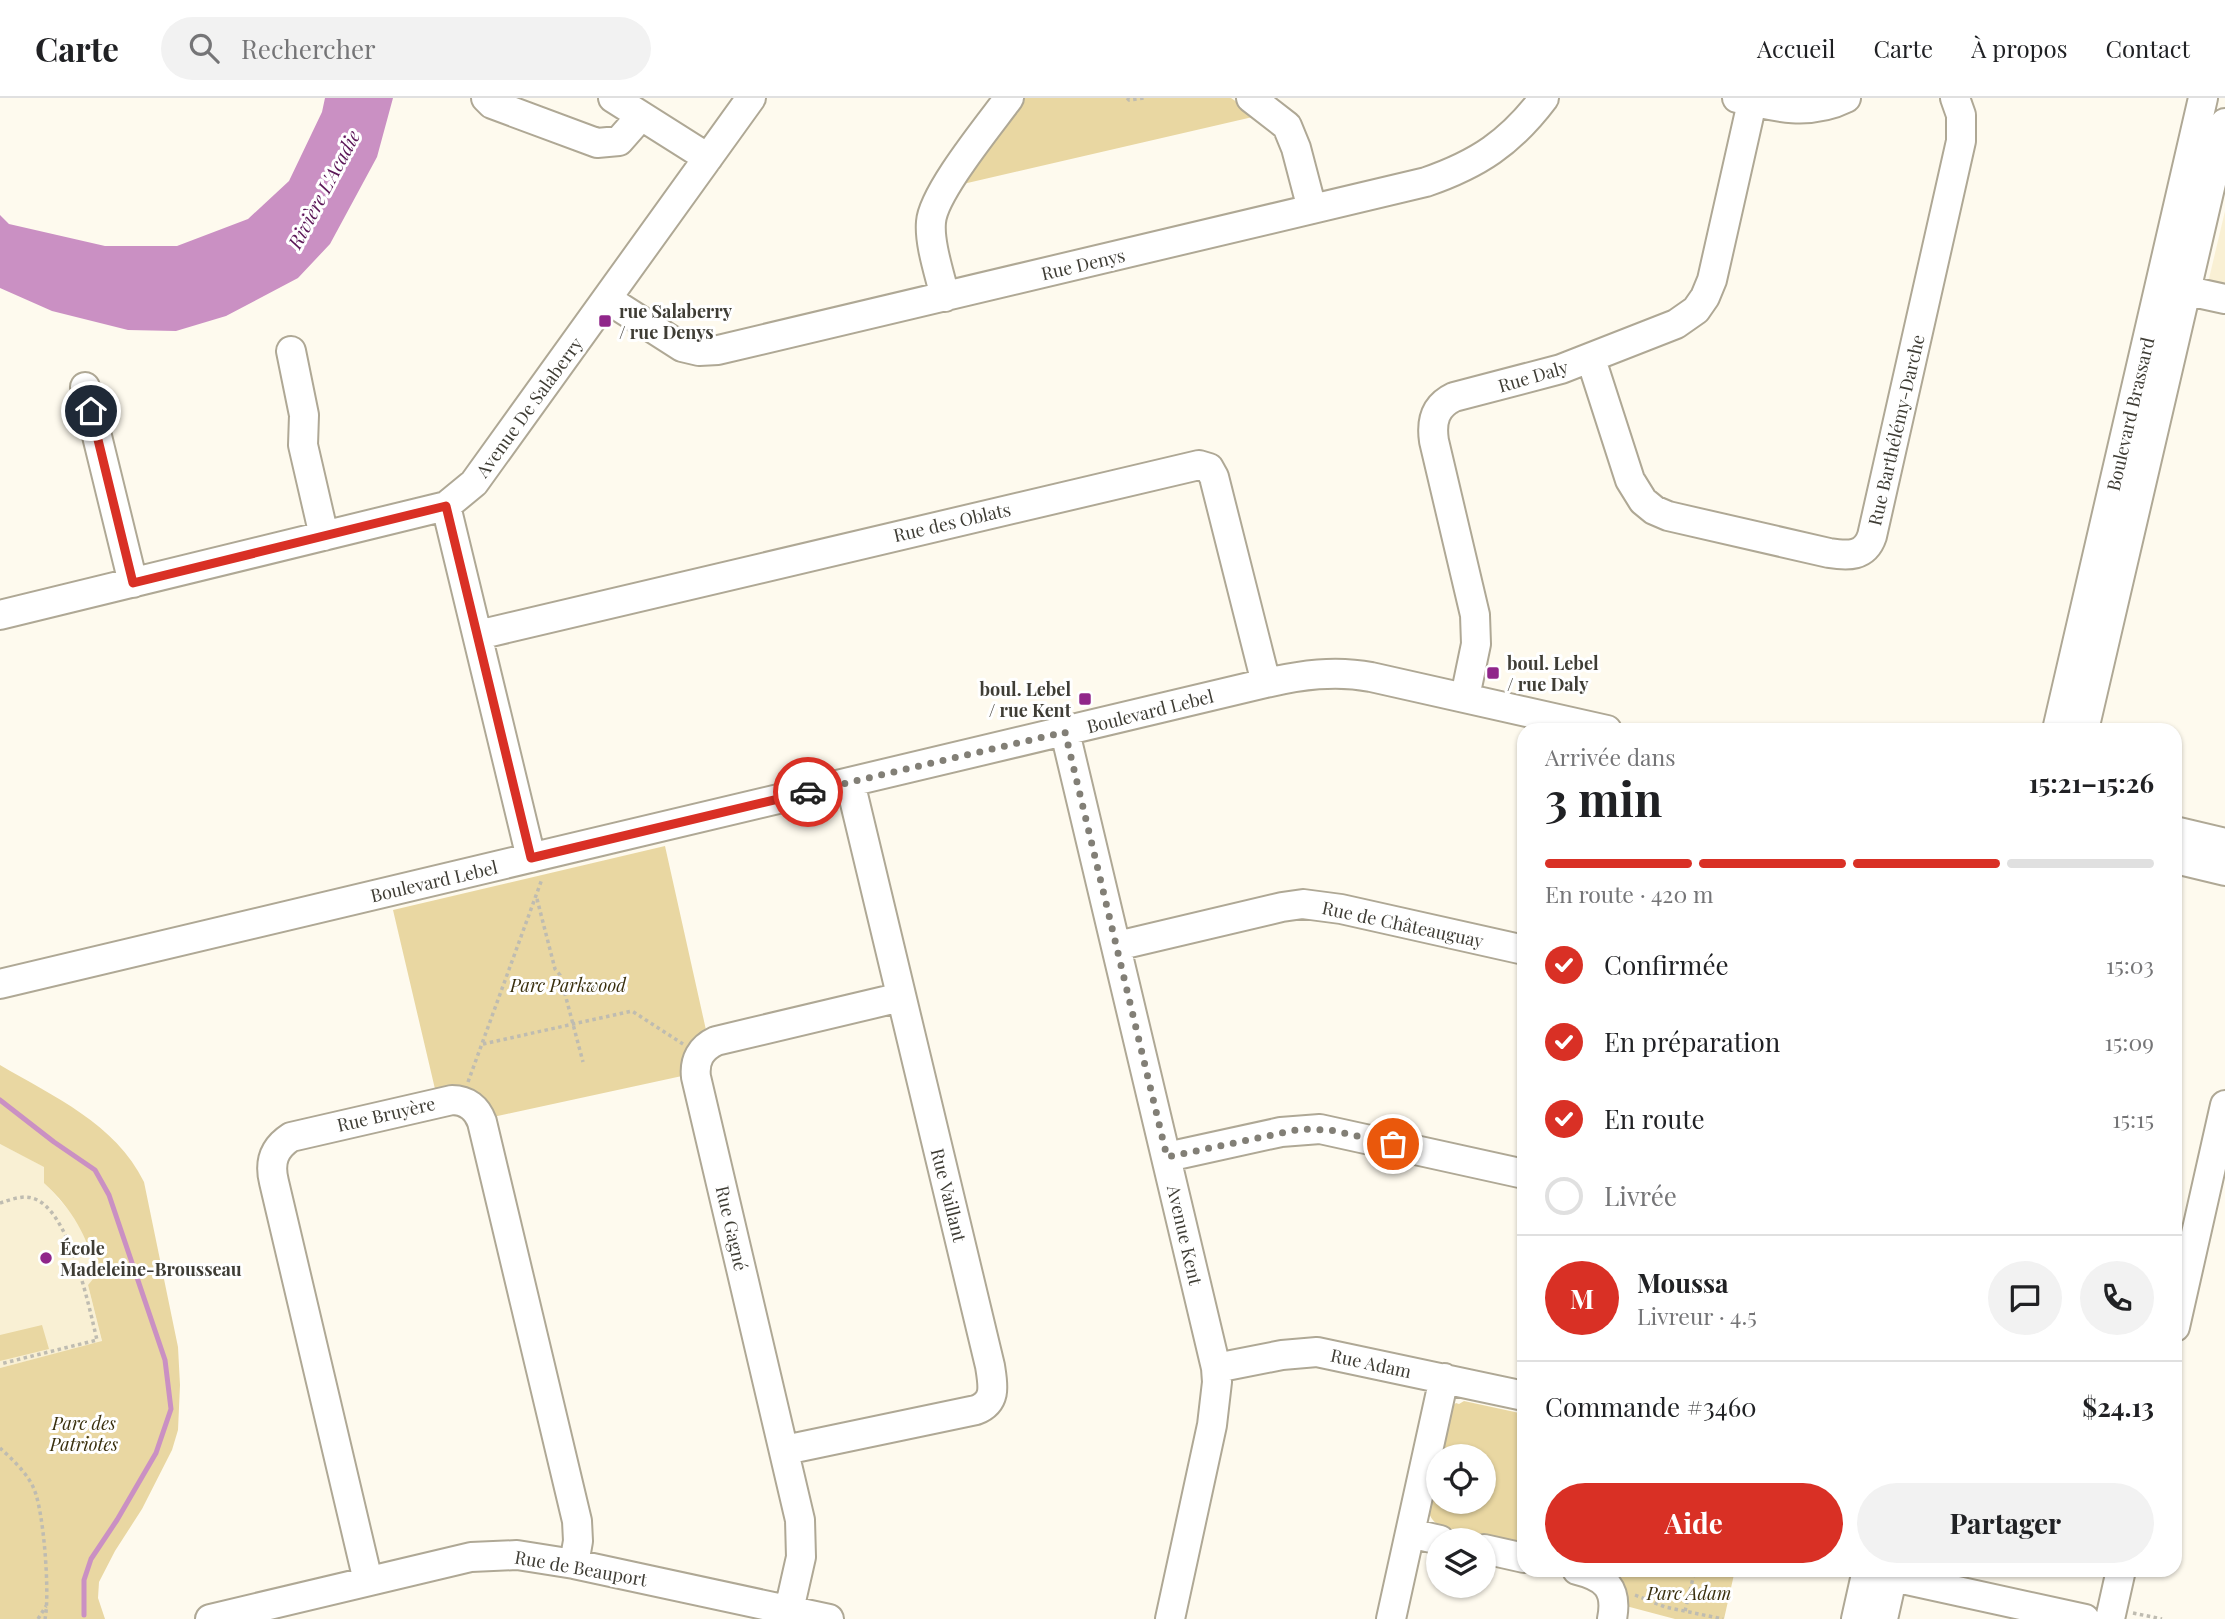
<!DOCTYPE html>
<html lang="fr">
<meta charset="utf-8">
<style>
:root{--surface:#fff;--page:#f2f2f2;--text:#202124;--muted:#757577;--line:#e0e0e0;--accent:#d93025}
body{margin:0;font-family:"Playfair Display",serif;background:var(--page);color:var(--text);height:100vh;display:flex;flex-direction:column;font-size:26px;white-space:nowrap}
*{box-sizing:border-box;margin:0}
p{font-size:23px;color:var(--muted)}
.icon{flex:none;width:38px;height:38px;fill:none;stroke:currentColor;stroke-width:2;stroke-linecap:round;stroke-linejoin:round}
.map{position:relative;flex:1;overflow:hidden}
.details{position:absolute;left:1517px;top:625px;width:665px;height:854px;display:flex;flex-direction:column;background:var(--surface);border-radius:21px;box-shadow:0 2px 5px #0004}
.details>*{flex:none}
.fabs{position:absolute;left:1426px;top:1346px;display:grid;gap:14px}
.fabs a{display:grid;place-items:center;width:70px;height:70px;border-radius:50%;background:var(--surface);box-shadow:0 2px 5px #0004;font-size:35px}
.pin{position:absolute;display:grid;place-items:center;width:60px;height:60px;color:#fff;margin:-30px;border:4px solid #fff;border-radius:50%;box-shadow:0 2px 7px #0007}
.courier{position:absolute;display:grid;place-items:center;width:70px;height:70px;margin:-35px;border:5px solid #d93025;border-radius:50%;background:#fff;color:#222;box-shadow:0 2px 9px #0007}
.overview em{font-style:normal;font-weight:700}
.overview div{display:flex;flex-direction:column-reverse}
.overview{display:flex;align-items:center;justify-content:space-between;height:119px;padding:0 28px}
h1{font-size:46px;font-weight:700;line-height:52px}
.bar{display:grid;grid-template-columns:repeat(4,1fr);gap:10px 7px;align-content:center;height:84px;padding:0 28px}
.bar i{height:9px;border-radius:5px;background:var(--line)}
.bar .active{background:var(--accent)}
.bar p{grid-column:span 4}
.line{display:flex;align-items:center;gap:18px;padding:0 28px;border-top:2px solid var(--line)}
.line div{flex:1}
.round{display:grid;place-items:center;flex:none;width:74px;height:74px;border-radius:37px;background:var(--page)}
ol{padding:0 28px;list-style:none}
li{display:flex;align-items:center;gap:21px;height:77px}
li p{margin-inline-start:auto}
li .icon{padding:7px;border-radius:50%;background:var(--accent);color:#fff;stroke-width:4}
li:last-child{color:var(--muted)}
li i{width:38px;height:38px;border:4px solid var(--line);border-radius:50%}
.action{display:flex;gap:14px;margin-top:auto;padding:14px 28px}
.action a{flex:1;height:80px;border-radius:42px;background:var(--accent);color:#fff;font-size:28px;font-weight:700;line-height:80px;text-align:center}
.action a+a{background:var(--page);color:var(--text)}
header{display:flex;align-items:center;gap:42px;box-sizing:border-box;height:98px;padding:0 35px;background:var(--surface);border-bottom:2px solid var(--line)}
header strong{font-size:33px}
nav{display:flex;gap:38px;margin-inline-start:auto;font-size:24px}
.search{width:490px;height:63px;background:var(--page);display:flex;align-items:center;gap:18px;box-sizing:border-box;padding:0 24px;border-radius:38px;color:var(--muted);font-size:26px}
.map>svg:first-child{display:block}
</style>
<header>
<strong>Carte</strong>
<div class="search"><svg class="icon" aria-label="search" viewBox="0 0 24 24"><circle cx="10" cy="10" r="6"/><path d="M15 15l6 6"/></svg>Rechercher</div>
<nav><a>Accueil</a><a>Carte</a><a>À propos</a><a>Contact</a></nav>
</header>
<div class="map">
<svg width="2225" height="1521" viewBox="0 0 2225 1521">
<rect width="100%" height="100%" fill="#fefaee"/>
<path fill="#f9f0d4" d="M2225,113V211L2203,206Z
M0,1046L45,1069V1085L78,1123L88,1144L98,1176L88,1187L102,1244L0,1270Z"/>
<path fill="#e9d7a2" d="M1025,0H1231L1257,18L963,86Z
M665,748L706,932C691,944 681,958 682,978L493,1019L435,991L393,812Z
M0,967C54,999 115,1025 144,1084L178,1249L180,1287L178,1332L172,1352L142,1411L115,1453L99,1484L98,1500L105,1521H0V1270L102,1243L88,1187L98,1175C85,1136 75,1114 44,1085V1069L0,1046Z
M42,1227L49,1251L0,1263V1237Z
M1464,1303L1524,1316V1447L1439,1428C1432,1422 1429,1418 1428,1409L1438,1362V1404H1484V1358H1439L1452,1308L1456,1305L1459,1306Z
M1610,1472H1735L1724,1521H1675L1626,1508C1626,1492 1621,1484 1610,1472Z"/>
<path fill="#ca90c3" d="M325,0H393L377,59L330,146L298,180L226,218L176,233L128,232L52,213L0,190V117L9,126L105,148H177L248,121L289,83L322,14Z"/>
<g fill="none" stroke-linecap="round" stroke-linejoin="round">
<path stroke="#ca90c3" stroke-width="5" d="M0,1002L54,1044L95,1072L109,1097L165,1262L171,1311L156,1355L117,1422L91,1461L84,1482V1517"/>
<defs>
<path id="minor" d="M486,0L492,6L597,45L619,43L641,18
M613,0L708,60
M1251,0L1287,28L1296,50L1312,111
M1737,0C1774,9 1810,18 1846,0
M2170,189L2225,201
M945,199C940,177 929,146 931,124C933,95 990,26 1009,0
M607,201L682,249L699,253L718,252L1426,84C1478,66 1510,45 1544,0
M291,253L304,317L303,347L324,438
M1591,261L1630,382L1643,403L1654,412L1668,418L1829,455C1848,458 1865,459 1872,438L1961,43V17L1955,0
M85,289L133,485
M446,408L531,760
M0,517L446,408L474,385L751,0
M478,537L1199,367L1209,370L1214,379L1266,585
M1465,599L1476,546L1475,517L1434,343C1431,323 1435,308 1454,299L1561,271L1676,226L1696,212L1705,199L1712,182L1753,0
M2057,632L2203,0
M2084,632L2225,25
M1065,634L1216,1270L1217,1284L1212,1327L1170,1521
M2175,733L2225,745
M2175,761L2225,773
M1117,848L1282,809L1303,806L1341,811L1524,852
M0,886L1266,585C1301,577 1335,572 1371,579L1607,632
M1167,1059L1281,1034L1320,1031L1524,1076
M2175,1229L2225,1007
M1216,1270L1282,1257L1317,1254L1524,1298
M785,1352L976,1312C997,1304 993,1287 990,1268L850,684
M1410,1435L1440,1442
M1484,1451L1524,1460
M1577,1472C1605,1479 1618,1490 1612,1521
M1866,1473L2085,1521
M368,1483L274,1084C269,1064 274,1050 291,1039L452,1002C467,1002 477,1010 482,1024L577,1423L578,1443L574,1466
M789,1512L801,1459L800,1422L696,979C694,962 701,950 716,943L901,899
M210,1521L471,1459L517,1457L574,1466L829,1521
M1391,1521L1444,1280
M1856,1521L1867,1472
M1883,1521L1894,1472
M2110,1521L2121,1472"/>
</defs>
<use href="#minor" stroke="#afa895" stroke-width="32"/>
<path stroke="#bfbcb1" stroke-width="3.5" stroke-dasharray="3.5 3.5" stroke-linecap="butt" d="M1127,0L1129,2L1144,0
M537,801L555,871L560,877L583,964
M483,946L632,913L683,946
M468,984L542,781
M0,1105C10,1102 22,1097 32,1100C69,1109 89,1209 97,1242L0,1266
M0,1350C12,1361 28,1376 34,1391C44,1414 50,1497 45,1521
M1635,1497L1665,1509L1723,1521
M1685,1513L1695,1472
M2133,1515L2162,1521
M38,1521L46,1508"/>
<use href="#minor" stroke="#fff" stroke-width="28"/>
</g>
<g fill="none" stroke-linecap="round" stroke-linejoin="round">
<path stroke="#827f76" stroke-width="7" stroke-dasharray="0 12.6" d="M808,694L1065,634L1167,1059L1301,1031L1330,1032L1393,1046"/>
<path stroke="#d93025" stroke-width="9" d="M91,313L133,485L446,408L531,760L808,694"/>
</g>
<g fill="#90268a" stroke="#fff" stroke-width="2.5">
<rect x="598" y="216" width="14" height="14" rx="3.5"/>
<rect x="1486" y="568" width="14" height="14" rx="3.5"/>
<rect x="1078" y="594" width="14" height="14" rx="3.5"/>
<circle cx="46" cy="1160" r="7"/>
</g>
<g text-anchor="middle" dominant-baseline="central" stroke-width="6" stroke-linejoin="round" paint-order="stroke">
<g font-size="18" fill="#3f3d35" stroke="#fff">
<text transform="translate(1083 166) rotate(-13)">Rue Denys</text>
<text transform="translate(1533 278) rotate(-16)">Rue Daly</text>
<text transform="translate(529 309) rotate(-54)">Avenue De Salaberry</text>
<text transform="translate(2130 316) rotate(-77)">Boulevard Brassard</text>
<text transform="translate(1896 332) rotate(-77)">Rue Barthélémy-Darche</text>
<text transform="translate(952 424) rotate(-13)">Rue des Oblats</text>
<text transform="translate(1150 613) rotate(-14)">Boulevard Lebel</text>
<text transform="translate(434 783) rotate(-13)">Boulevard Lebel</text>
<text transform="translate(1403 826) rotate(12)">Rue de Châteauguay</text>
<text transform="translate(386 1016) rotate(-13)">Rue Bruyère</text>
<text transform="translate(949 1097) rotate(76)">Rue Vaillant</text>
<text transform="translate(732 1130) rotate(77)">Rue Gagné</text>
<text transform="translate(1185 1137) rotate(77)">Avenue Kent</text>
<text transform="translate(1371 1265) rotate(12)">Rue Adam</text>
<text transform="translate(581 1470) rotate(10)">Rue de Beauport</text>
</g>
<g font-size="18" font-weight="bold" fill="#3f3d35" stroke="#fff" text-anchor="start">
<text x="619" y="213">rue Salaberry<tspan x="619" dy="21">/ rue Denys</tspan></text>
<text x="1507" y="565">boul. Lebel<tspan x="1507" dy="21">/ rue Daly</tspan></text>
<text x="1071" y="591" text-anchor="end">boul. Lebel<tspan x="1071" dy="21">/ rue Kent</tspan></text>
<text x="60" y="1150">École<tspan x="60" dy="21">Madeleine-Brousseau</tspan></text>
</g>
<g font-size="18" font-style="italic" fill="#392f0d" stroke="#fff">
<text x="568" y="887">Parc Parkwood</text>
<text x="84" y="1325">Parc des<tspan x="84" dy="21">Patriotes</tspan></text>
<text x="1689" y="1495">Parc Adam</text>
</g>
<g font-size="19" font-style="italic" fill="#5b1757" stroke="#fff">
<text transform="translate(323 91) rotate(-62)">Rivière L'Acadie</text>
</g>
</g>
</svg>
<div class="fabs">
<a><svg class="icon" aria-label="locate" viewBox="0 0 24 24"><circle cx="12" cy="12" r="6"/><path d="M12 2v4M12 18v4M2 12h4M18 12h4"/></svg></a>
<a><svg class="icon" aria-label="layers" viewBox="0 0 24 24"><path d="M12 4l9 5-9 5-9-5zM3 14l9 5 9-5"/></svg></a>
</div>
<div class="pin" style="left:1393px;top:1046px;background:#ea580c"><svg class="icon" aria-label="bag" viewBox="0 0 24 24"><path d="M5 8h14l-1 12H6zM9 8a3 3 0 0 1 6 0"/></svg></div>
<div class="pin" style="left:91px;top:313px;background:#1f2937"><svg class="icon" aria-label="home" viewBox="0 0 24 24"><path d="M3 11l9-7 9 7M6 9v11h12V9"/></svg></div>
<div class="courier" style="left:808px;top:694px"><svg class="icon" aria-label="car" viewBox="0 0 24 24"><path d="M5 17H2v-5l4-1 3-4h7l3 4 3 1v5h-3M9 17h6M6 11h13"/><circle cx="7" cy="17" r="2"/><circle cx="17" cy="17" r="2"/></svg></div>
<section class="details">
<div class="overview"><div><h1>3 min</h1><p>Arrivée dans</p></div><em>15:21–15:26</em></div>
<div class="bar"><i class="active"></i><i class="active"></i><i class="active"></i><i></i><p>En route · 420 m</p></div>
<ol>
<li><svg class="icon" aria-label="check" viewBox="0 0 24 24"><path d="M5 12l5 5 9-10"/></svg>Confirmée<p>15:03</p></li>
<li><svg class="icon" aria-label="check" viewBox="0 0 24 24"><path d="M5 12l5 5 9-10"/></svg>En préparation<p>15:09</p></li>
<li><svg class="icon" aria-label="check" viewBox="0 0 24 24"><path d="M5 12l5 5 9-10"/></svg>En route<p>15:15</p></li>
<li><i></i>Livrée</li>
</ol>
<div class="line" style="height:126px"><b class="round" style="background:var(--accent);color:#fff">M</b><div><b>Moussa</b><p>Livreur · 4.5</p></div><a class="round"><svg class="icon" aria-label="chat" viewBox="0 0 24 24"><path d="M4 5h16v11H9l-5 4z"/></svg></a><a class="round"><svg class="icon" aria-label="phone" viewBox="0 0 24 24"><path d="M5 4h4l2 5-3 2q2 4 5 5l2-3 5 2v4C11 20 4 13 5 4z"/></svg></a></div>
<div class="line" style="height:91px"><div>Commande #3460</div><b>$24.13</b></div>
<div class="action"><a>Aide</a><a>Partager</a></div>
</section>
</div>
